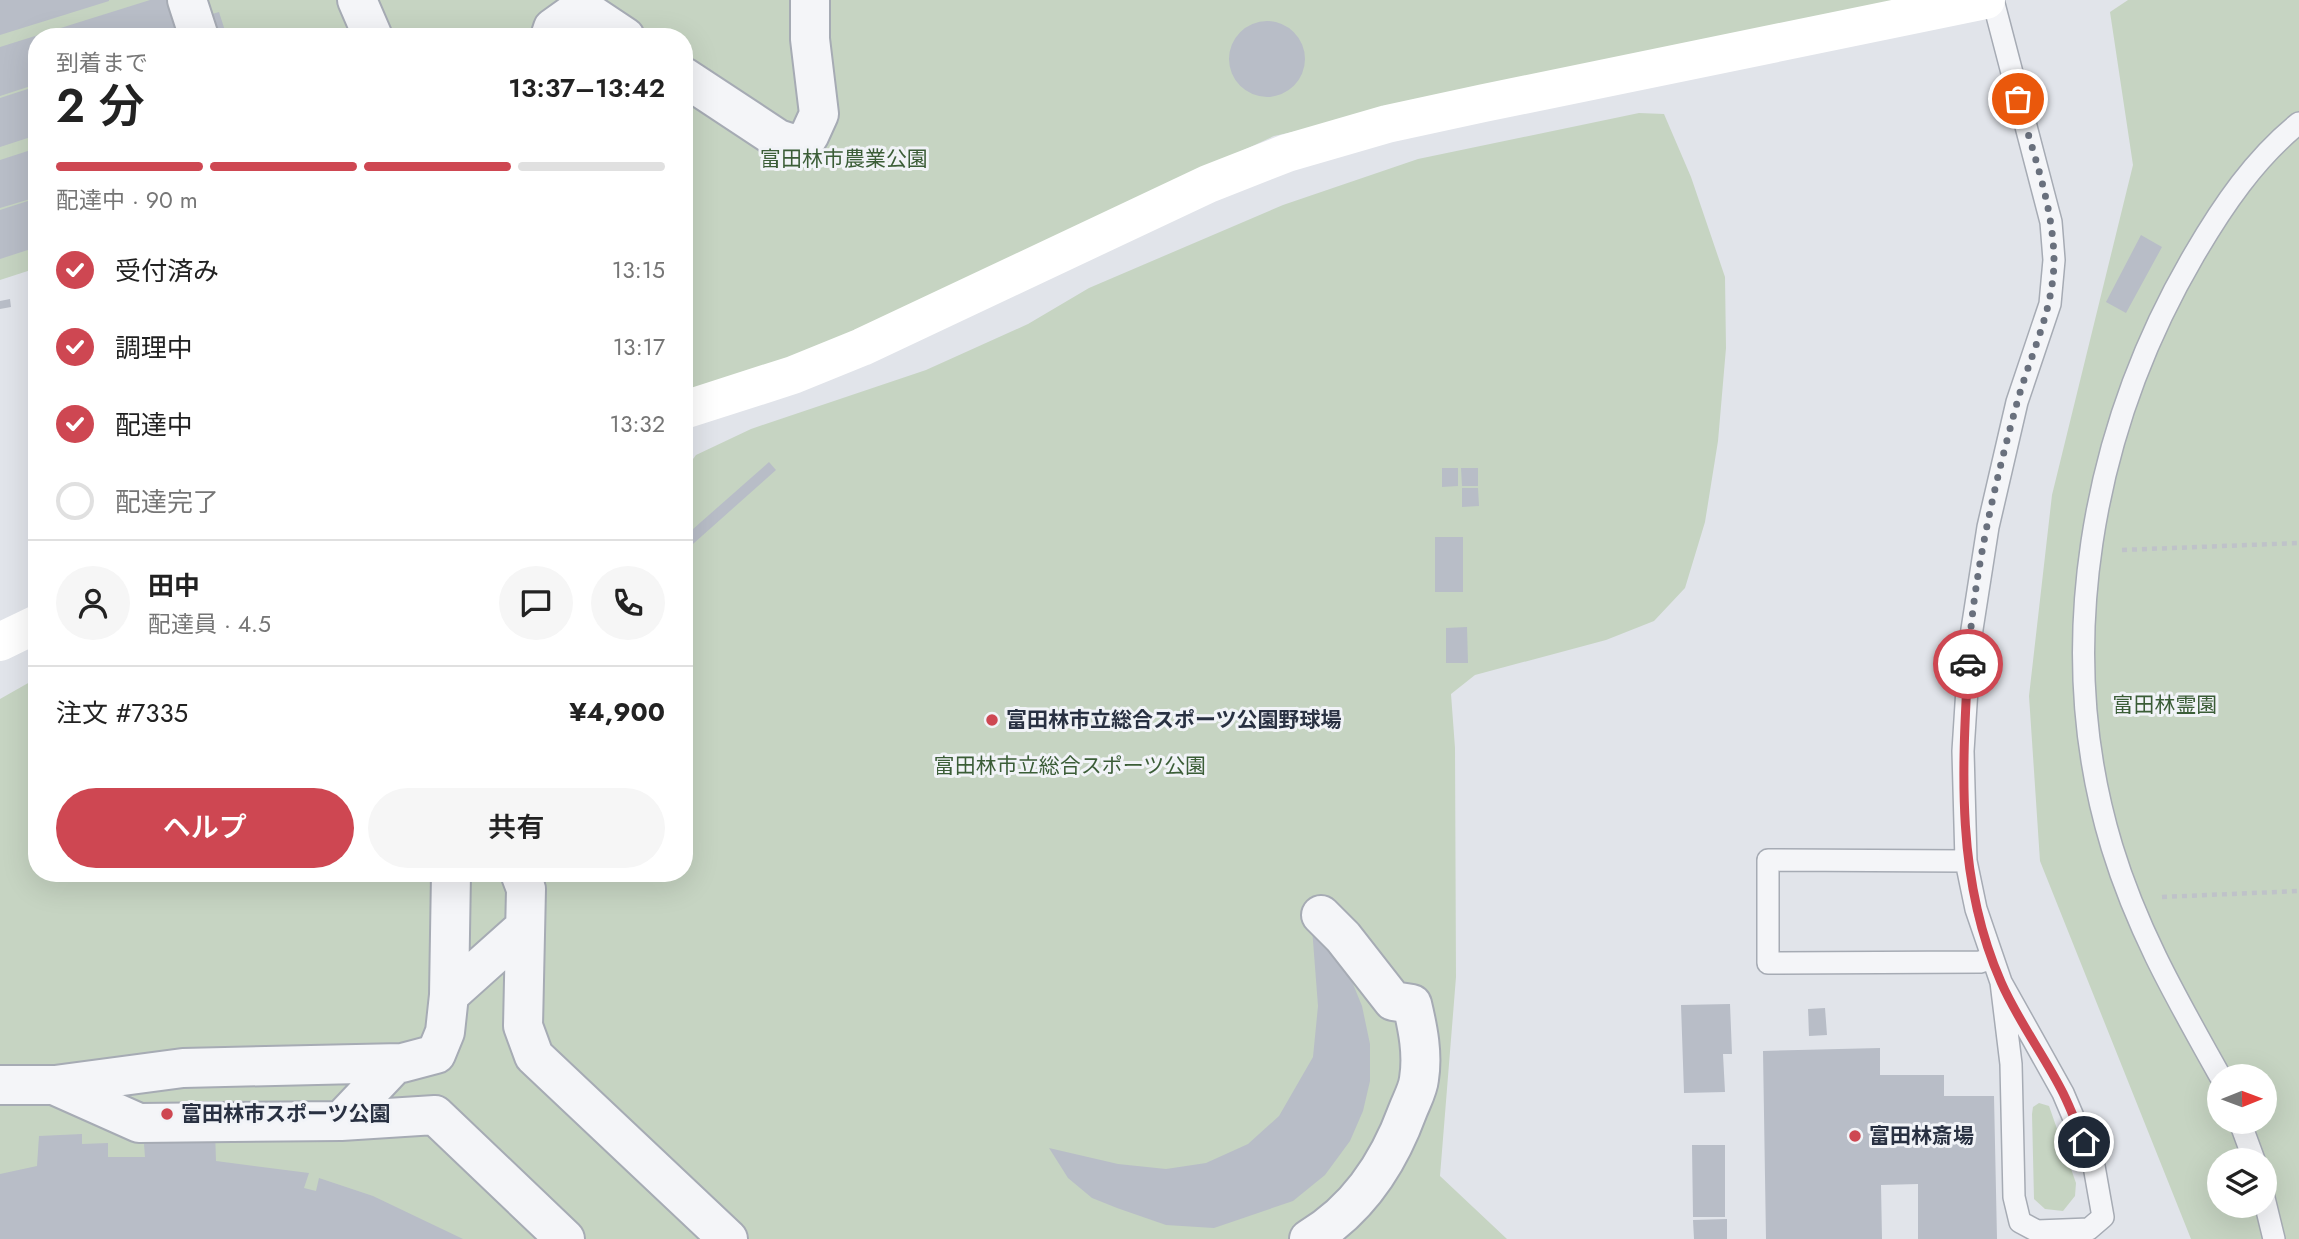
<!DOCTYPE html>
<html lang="ja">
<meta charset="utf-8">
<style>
:root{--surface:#fff;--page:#f6f6f6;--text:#222;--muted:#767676;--line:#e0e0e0;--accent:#ce4752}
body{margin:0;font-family:Jost,"Noto Sans JP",sans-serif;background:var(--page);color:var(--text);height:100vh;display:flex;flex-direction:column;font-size:26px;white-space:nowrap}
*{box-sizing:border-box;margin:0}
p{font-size:23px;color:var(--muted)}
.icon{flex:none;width:38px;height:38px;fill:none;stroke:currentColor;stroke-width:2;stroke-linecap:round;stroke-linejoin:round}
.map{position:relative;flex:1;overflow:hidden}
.panel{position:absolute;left:28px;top:28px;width:665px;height:854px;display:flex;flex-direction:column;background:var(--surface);border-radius:28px;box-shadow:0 7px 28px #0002}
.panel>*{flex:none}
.needle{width:46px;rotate:89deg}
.buttons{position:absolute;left:2207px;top:1064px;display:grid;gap:14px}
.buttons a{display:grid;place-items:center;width:70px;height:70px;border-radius:50%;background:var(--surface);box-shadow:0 7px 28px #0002;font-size:35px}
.pin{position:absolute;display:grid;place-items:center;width:60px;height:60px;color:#fff;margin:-30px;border:4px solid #fff;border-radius:50%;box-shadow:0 2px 7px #0007}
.courier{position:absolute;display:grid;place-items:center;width:70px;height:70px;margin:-35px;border:5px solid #ce4752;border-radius:50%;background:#fff;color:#222;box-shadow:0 2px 9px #0007}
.overview em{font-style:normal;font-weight:600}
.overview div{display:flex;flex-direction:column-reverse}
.overview{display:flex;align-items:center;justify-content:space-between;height:119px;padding:0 28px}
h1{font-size:46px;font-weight:600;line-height:52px}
.bar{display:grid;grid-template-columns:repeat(4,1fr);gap:10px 7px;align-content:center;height:84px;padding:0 28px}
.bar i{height:9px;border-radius:5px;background:var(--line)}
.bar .on{background:var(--accent)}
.bar p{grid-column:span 4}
.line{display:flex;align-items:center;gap:18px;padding:0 28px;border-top:2px solid var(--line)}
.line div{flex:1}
.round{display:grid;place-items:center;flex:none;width:74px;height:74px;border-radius:37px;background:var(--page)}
ol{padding:0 28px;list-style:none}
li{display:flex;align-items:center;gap:21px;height:77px}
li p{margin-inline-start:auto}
li .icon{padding:7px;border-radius:50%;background:var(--accent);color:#fff;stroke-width:4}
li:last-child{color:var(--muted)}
li i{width:38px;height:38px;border:4px solid var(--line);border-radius:50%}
.action{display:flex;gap:14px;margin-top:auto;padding:14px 28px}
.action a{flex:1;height:80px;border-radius:42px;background:var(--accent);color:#fff;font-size:28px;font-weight:600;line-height:80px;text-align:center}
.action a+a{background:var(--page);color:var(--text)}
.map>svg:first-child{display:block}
</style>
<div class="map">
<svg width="2299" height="1239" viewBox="0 0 2299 1239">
<rect width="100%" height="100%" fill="#e1e4ea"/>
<path fill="#c6d4c2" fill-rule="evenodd" d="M0,0H1899L1274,136L818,347L684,396V37H37V268L0,280Z
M2128,0H2299V1239H2191L2040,861L2029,696L2052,495L2133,165L2110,12ZM2219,1076H2264V1122H2219ZM2219,1160H2264V1206H2219Z
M1639,113L1664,114L1691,177L1725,277L1726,348L1718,441L1705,522L1685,588L1654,621L1606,640L1475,675L1451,694L1455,748L1456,977L1440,1176L1507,1239H0V699L37,678V873H684V471L696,455L751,429L926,370L1028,324L1089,288L1283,205L1418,159Z
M2039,1103L2049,1106L2076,1183L2075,1196L2063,1211L2045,1209L2034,1199L2032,1114L2033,1107Z"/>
<path fill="#b8bdc7" d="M0,0H109V1L0,35Z
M150,0H171L183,37H37V84L0,96V47Z
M219,12L227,37H205L199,18Z
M1229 59a38 38 0 1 1 76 0a38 38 0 1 1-76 0Z
M37,86V135L0,147V98Z
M37,148V197L0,208V160Z
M37,198V247L0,259V210Z
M2141,235L2162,247L2126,313L2106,302Z
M10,299L11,307L0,309V301Z
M769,462L776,470L684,552V537Z
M1442,468H1458V486L1442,487Z
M1461,468H1478V486H1462Z
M1462,488H1478L1479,506L1462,507Z
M1435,537H1463V592H1435Z
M1467,627L1468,663H1446V628Z
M1312,928L1342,957L1362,1006L1370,1044V1081L1363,1111L1350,1141L1325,1175L1293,1201L1214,1228L1166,1225L1117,1208L1092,1198L1068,1178L1049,1148L1118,1164L1166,1169L1206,1163L1248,1144L1279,1116L1313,1057L1318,1006Z
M1730,1004L1732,1054H1723L1725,1092L1684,1093L1681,1005Z
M1825,1008L1827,1035L1809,1036L1808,1009Z
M1880,1048V1075H1944V1096H1994L1997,1239H1918V1184L1881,1185L1882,1239H1766L1763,1051Z
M215,1131L216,1161L309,1173L304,1188L316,1191L319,1178L373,1196L463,1239H0V1174L37,1166L39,1136L82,1134V1144L108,1143V1157H145L144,1144Z
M1692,1145H1725V1217H1693Z
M1727,1219V1239H1694L1693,1220Z"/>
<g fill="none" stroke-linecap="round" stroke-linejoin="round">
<defs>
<path id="lane" d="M1993,0L2051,222L2054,260L2050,304L2017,402L1988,527L1970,642L1963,751L1966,861L1976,909L2001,982L2063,1093L2094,1166L2103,1217L2089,1229L2037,1231L2020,1222L2014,1197L2011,1064L2001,982
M1966,861L1768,860V963L1980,962L1992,958
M2220,1076C2177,999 2138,932 2112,847C2052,649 2091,431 2194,255C2222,207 2255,158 2299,123
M2240,1122L2254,1160
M2264,1198L2274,1239"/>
<path id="street" d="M187,0L199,37
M357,0L373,37
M550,37L553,28L574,13L595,17L625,37
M684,77L778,139L796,145L809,136L819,114L810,39V0
M520,873L526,889L523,1026L534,1056L728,1239
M449,995L451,873
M0,1085H55L183,1068L402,1063L436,1054L445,1032L449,995L525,927
M56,1086L139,1123L341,1121L395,1064
M341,1121L435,1115L565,1239
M1309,1239C1358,1210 1389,1162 1408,1110C1412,1100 1418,1089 1419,1079C1423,1054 1418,1029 1412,1004L1393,1001L1343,937L1321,915"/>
</defs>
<use href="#lane" stroke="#a6abb4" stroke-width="24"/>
<use href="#street" stroke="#a6abb4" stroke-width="42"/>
<path stroke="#bfc2c9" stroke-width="4.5" stroke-dasharray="5 5" stroke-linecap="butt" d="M2122,550L2299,543
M2162,897L2299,891"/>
<use href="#lane" stroke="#f4f5f8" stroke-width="21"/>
<use href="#street" stroke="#f4f5f8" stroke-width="38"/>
<path stroke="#fff" stroke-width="38" d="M684,410L793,375L862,347L1208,184L1287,153L1387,124L1484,103L1986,0
M0,642L37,624"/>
</g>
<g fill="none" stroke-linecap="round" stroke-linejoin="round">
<path stroke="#69707d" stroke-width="7" stroke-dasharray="0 12.6" d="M1968,664C1973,577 1994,486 2017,403C2030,355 2054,310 2054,259C2053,205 2032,150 2018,99"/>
<path stroke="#ce4752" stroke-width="9" d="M1968,664C1962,772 1956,880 2001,982C2018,1021 2044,1055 2063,1093C2071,1109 2077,1126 2084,1142"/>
</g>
<g fill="#ce4752" stroke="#f1f3f7" stroke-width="2.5">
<circle cx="992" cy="720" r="7"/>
<circle cx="167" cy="1114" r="7"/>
<circle cx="1855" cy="1136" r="7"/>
</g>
<g text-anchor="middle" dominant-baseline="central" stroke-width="6" stroke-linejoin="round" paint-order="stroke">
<g font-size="21" fill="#3b5d37" stroke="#f1f3f7">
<text x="844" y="159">富田林市農業公園</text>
<text x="2165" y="705">富田林霊園</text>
<text x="1070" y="766">富田林市立総合スポーツ公園</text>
</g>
<g font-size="21" font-weight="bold" fill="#293142" stroke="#f1f3f7" text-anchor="start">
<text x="1006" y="720">富田林市立総合スポーツ公園野球場</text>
<text x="181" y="1114">富田林市スポーツ公園</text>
<text x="1869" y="1136">富田林斎場</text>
</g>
</g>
</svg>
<div class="buttons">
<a><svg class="needle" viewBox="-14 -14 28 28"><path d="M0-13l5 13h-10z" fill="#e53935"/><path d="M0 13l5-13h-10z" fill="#767676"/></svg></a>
<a><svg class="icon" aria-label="layers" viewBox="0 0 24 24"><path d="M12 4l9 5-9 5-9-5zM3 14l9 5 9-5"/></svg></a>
</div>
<div class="pin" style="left:2018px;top:99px;background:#ea580c"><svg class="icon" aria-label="bag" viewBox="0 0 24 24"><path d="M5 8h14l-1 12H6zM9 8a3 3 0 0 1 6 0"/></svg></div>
<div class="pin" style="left:2084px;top:1142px;background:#1f2937"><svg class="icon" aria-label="home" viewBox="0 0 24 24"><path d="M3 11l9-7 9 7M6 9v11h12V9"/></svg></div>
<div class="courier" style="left:1968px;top:664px"><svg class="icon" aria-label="car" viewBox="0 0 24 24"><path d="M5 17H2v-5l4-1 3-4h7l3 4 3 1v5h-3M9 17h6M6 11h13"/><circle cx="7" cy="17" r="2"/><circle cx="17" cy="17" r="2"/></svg></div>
<section class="panel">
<div class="overview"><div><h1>2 分</h1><p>到着まで</p></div><em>13:37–13:42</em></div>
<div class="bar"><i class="on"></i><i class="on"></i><i class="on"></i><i></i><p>配達中 · 90 m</p></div>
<ol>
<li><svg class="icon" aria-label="check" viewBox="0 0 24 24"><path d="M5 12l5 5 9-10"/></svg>受付済み<p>13:15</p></li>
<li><svg class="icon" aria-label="check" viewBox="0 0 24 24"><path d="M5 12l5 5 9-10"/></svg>調理中<p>13:17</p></li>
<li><svg class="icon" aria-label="check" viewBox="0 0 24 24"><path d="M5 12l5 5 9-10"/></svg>配達中<p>13:32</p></li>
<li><i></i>配達完了</li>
</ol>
<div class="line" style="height:126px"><a class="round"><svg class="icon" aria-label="person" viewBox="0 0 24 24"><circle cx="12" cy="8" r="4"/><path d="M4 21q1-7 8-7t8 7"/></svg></a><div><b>田中</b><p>配達員 · 4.5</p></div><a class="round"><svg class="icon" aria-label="chat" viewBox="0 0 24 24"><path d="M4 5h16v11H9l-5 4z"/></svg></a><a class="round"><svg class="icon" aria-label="phone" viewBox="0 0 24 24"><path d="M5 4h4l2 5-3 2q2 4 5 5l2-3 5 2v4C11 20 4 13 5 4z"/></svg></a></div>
<div class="line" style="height:91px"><div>注文 #7335</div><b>¥4,900</b></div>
<div class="action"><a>ヘルプ</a><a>共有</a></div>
</section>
</div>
